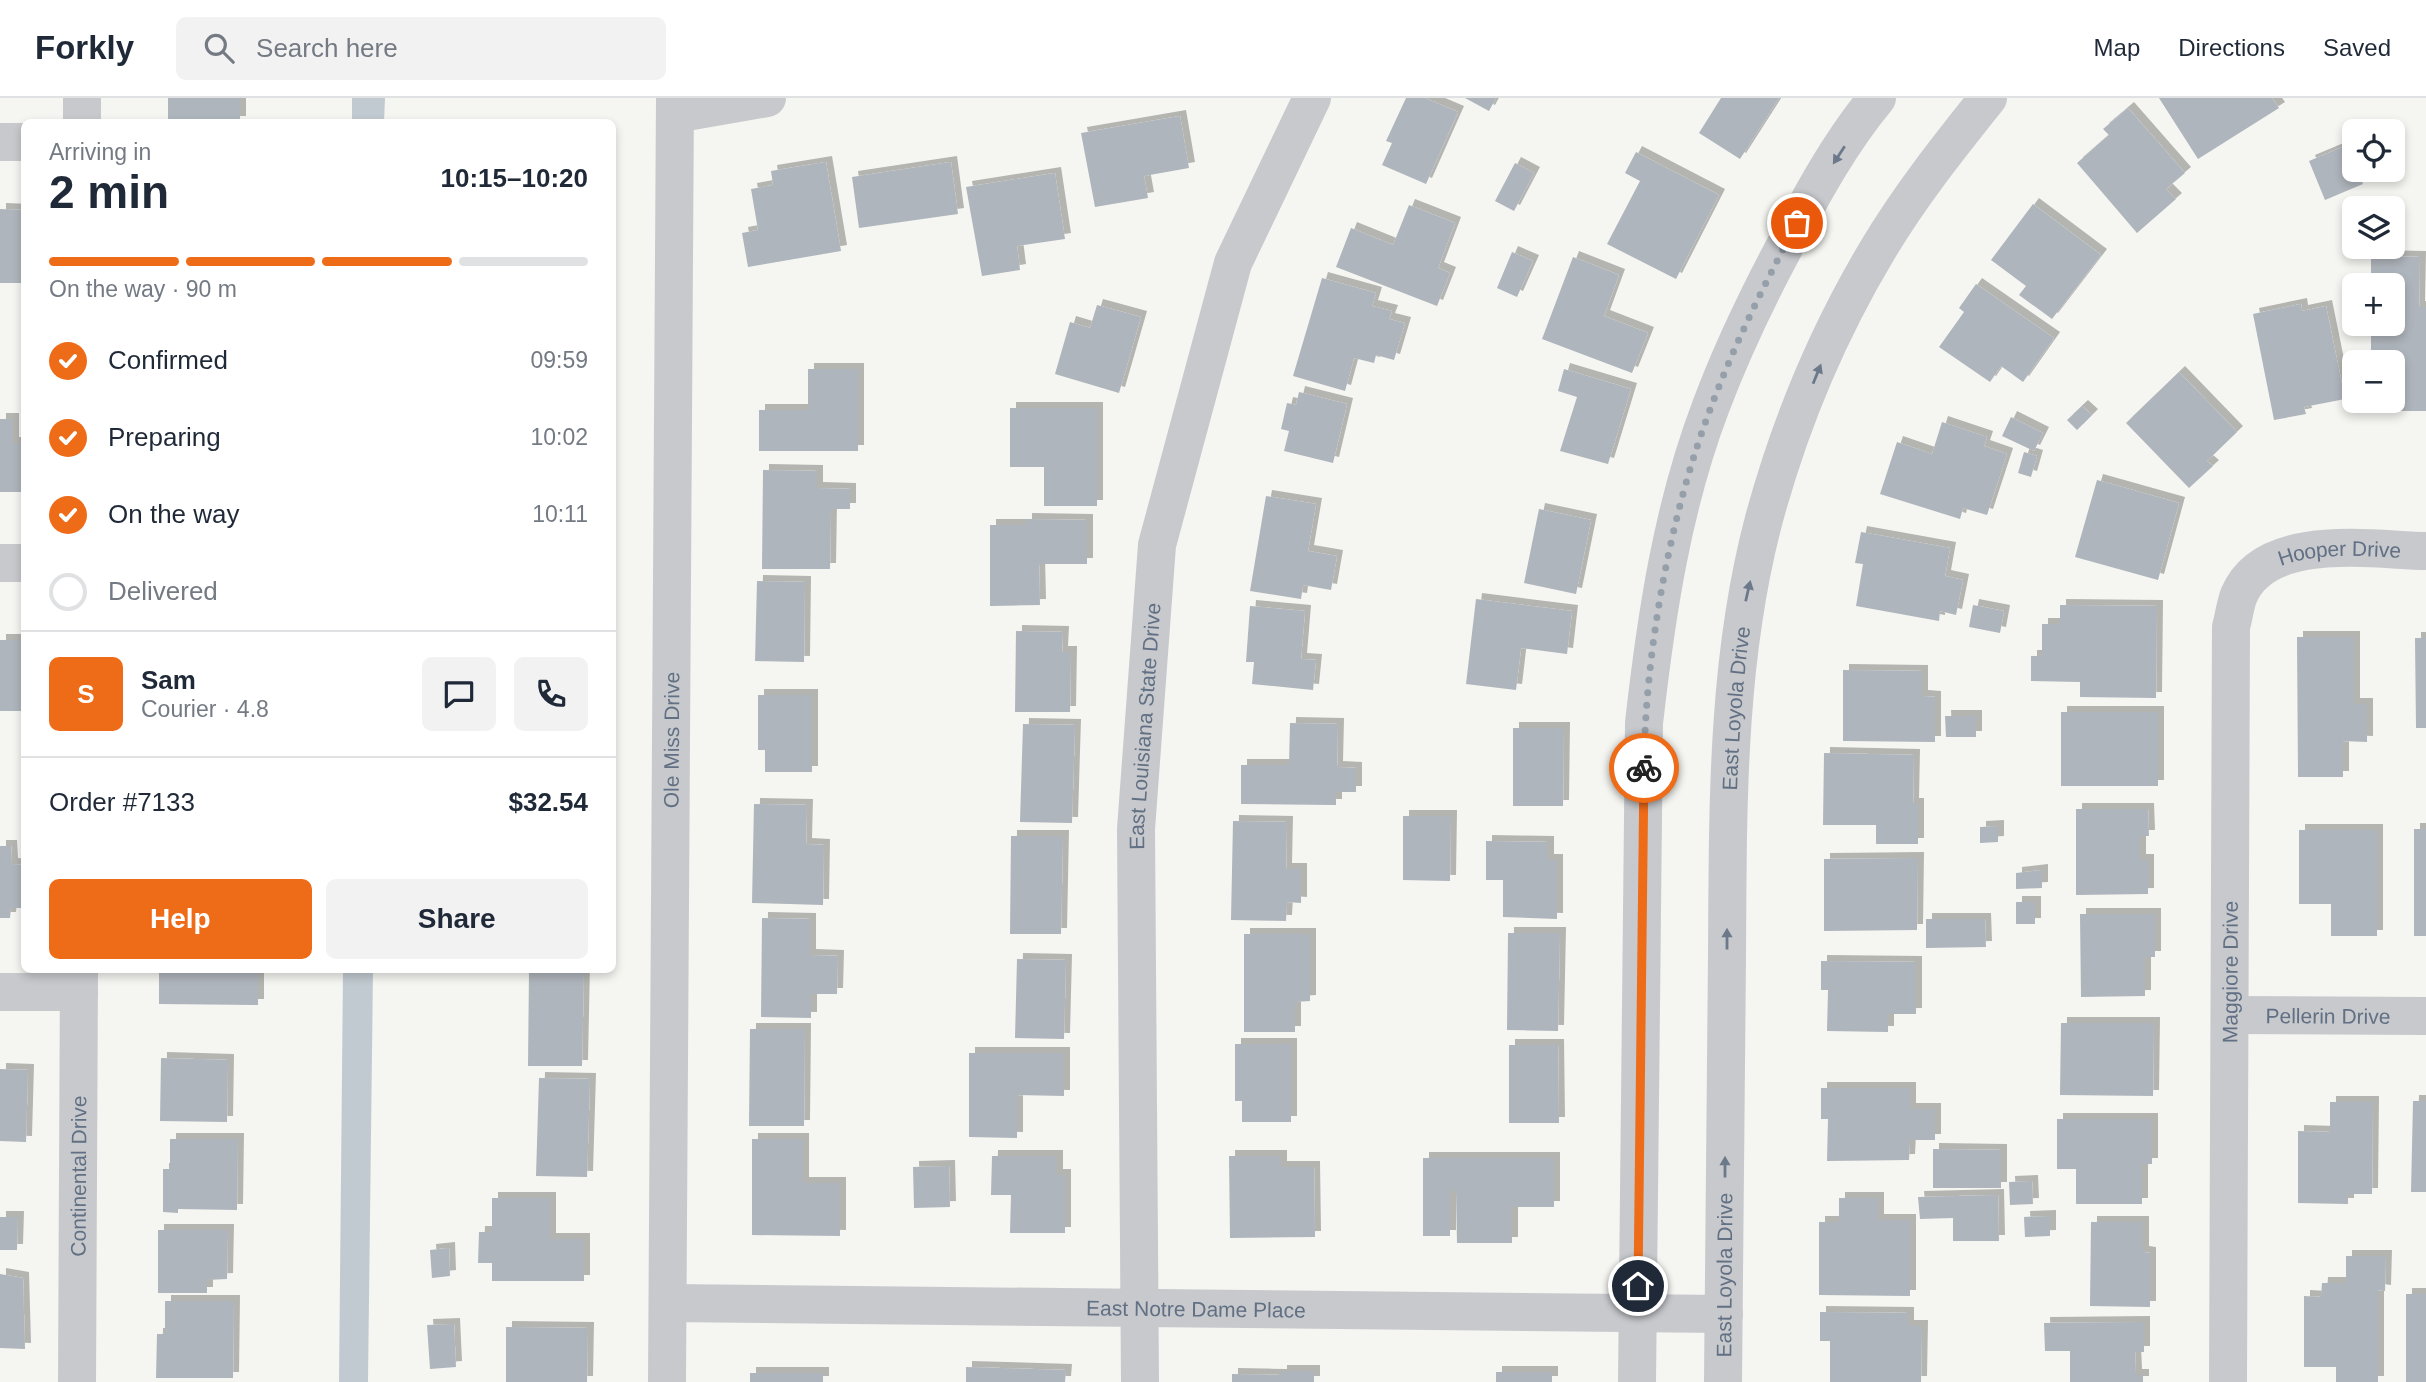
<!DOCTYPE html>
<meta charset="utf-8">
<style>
:root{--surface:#fff;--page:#f2f2f3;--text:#1f2937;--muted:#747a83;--line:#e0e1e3;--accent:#ee6b18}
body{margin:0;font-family:Helvetica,sans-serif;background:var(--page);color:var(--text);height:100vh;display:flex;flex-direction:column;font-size:26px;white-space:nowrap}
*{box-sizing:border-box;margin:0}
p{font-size:23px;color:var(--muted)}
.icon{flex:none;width:38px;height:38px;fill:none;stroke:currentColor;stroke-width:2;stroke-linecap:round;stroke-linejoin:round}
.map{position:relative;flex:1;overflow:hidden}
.sheet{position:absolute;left:21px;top:21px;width:595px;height:854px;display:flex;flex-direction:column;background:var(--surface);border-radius:10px;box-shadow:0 4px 10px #0003}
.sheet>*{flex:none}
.tools{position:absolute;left:2342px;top:21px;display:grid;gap:14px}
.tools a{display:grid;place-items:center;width:63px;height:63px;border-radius:10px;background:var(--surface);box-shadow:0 4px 10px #0003;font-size:35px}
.pin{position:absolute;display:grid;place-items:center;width:60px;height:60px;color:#fff;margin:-30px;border:4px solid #fff;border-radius:50%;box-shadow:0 2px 7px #0007}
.courier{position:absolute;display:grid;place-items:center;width:70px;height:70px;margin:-35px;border:5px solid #ee6b18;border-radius:50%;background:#fff;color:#222;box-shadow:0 2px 9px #0007}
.headline em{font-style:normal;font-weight:600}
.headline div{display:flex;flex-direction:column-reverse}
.headline{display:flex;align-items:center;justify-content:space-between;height:119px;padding:0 28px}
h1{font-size:46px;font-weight:600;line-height:52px}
.bar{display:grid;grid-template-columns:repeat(4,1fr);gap:10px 7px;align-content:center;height:84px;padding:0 28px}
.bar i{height:9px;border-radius:5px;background:var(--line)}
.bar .current{background:var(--accent)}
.bar p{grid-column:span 4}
.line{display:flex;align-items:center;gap:18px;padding:0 28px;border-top:2px solid var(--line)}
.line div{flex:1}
.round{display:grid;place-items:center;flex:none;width:74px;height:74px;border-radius:10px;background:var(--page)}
ol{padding:0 28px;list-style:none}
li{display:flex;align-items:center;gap:21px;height:77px}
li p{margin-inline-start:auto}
li .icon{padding:7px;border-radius:50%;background:var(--accent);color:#fff;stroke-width:4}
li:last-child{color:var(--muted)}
li i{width:38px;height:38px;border:4px solid var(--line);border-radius:50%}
.cta{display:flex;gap:14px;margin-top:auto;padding:14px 28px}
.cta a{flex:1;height:80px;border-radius:10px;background:var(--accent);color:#fff;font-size:28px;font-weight:600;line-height:80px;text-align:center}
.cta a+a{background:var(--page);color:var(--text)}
header{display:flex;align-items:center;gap:42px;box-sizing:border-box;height:98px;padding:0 35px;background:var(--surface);border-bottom:2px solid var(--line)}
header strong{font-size:33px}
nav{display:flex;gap:38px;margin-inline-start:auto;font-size:24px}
.search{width:490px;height:63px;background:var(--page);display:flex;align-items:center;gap:18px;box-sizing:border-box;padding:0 24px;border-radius:10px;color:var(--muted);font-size:26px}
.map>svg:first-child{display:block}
</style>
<header>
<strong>Forkly</strong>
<div class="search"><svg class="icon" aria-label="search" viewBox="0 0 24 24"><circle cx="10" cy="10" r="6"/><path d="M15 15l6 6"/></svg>Search here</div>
<nav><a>Map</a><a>Directions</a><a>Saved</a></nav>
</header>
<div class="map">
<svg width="2426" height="1284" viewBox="0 0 2426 1284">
<defs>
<filter id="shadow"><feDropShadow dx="6" dy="-6" stdDeviation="0" flood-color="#0004"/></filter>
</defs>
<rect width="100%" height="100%" fill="#f5f5f1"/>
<path fill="#c2cad1" d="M352,0H385L384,24H352Z
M343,872H373L368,1284H339Z"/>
<path fill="#afb5bc" filter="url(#shadow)" d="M168,0H240V24H168Z
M1406,0H1425L1458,14L1426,86L1382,67L1392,45L1386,43Z
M1465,0H1496L1489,13Z
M1721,0H1779L1740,61L1699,35Z
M2159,0H2272L2279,10L2198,61Z
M2128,10L2185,75L2166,91L2176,101L2137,135L2077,65L2109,37L2103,31Z
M1180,18L1189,70L1144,78L1148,100L1095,109L1081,35Z
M2347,47L2354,72H2357L2363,86L2325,102L2309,63Z
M1636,54L1719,97L1676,181L1607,146L1640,83L1625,75Z
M826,64L841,153L748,169L742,135L758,132L751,91L773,87L771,73Z
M951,64L958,116L859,130L852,79Z
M1515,65L1534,75L1514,113L1495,103Z
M1055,75L1065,141L1017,148L1020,172L982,178L966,89Z
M2033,106L2101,157L2052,221L2019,197L2026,188L1991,162Z
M1409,107L1455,125L1438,170L1450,175L1437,208L1336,169L1351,130L1393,147Z
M0,111L24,112V185H0Z
M1512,154L1533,163L1517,199L1497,190Z
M2371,158L2420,159L2419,209H2426V313H2371V303H2392V264H2371V226H2392V187H2371Z
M1573,159L1619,177L1604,218L1648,235L1632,275L1542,241Z
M1322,180L1376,195L1372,208L1392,213L1389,221L1405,225L1394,262L1376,257L1374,265L1354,260L1345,293L1293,278Z
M1976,186L2054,240L2023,284L2001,268L1990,284L1939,249L1964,214L1959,210Z
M2301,206L2302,213L2326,208L2345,301L2304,309L2306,316L2274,322L2253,216Z
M1097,207L1141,219L1119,295L1055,276L1070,224L1090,230Z
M808,271H858V353H759V312H808Z
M1564,271L1631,291L1608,366L1560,353L1577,299L1558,293Z
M2179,274L2237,334L2207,363L2213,368L2189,390L2126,325Z
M1299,294L1347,306L1333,365L1284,353L1289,333L1281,331L1287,305L1296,307Z
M2082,308L2092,317L2077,332L2067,322Z
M1010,310H1097V408H1044V369H1010Z
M2011,319L2043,335L2034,353L2002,338Z
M0,321H13V345H24V394H0Z
M1942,324L1987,339L1984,348L2007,356L1987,417L1963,410L1960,421L1880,396L1897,344L1932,356Z
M2024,354L2037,358L2031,379L2018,375Z
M763,372L817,373V390L850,391V411H831L830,471H762Z
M2097,382L2179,405L2158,482L2075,459Z
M1266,398L1316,406L1308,453L1337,458L1331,492L1303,487L1301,501L1250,493Z
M1539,411L1591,422L1576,496L1524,485Z
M1026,421L1087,422V466H1039L1040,507L990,508V427H1026Z
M1861,434L1950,450L1945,478L1963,482L1956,517L1940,513L1939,523L1856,508L1863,466L1855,465Z
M757,483L805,484L804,564L755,563Z
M1476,501L1572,513L1567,556L1521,550L1516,592L1466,586Z
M1973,507L2004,513L2000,535L1969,529Z
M2060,507L2157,508L2156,600L2080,599V584L2031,583V558H2042V526H2060Z
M1250,508L1305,513L1301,561L1316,562L1313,592L1252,586L1254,564H1246Z
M1016,533L1063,534L1062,554H1071L1070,614H1015Z
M2297,539H2354V606H2367V644L2343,643V679H2298Z
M2415,540H2426V630H2416Z
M0,542H24V613H0Z
M1843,572L1922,573V598L1935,599V644L1843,643Z
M758,597H812V674H765V652H758Z
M2061,614H2158V688H2061Z
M1945,618H1976V639H1946Z
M1290,625L1338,626L1337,669L1356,670V694H1336V707L1241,706V667H1289Z
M1023,626L1075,627L1072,725L1020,724Z
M1513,630H1564L1563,708H1513Z
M1824,655L1914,657L1913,706H1918V746H1876V727H1823Z
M754,706L807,707L806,746L824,747L823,807L752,805Z
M2076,711H2148L2149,738H2140V762H2148V796L2076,797Z
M1403,718H1451L1450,783L1403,782Z
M1233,723L1287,724L1286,771H1301V805L1287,804L1286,823L1231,822Z
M1998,728V744L1980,745V729Z
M2414,731H2426V838H2414Z
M2299,732H2377V838H2331V806H2299Z
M1011,738H1063L1061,836H1010Z
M1486,743L1548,744V762H1557V821L1503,819V782H1486Z
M0,748H11L12,766L24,767V810H11L10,820H0Z
M1918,760L1917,832L1824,833V761Z
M2042,772V790L2016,791V775Z
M2016,804H2035V826H2016Z
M2080,816H2155V859H2145V898L2081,899Z
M762,820L810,821V857L838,858L837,896H811V920L761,919Z
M1926,821H1985L1986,849L1926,850Z
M1508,835H1560L1558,933L1507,932Z
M1244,836H1310V903L1295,904V934H1244Z
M1017,861L1066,862L1064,941L1015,940Z
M1821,863L1916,864V916H1888V934L1827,933L1828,892H1821Z
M159,872H258V907L159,906Z
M529,872H584L582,968H528Z
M2061,925H2154L2153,998L2060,997Z
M750,931H805L804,1028H749Z
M1235,946H1291V1024H1242V1003H1235Z
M1509,947H1558L1559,1025H1509Z
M969,955H1064V998L1017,997V1040L969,1039Z
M161,960L228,962L227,1024L160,1023Z
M0,971L28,972L26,1044L0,1043Z
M539,980L590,981L587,1079L536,1078Z
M1821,990H1910V1011H1935V1042H1910L1909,1062L1827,1063L1828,1021H1821Z
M2413,1003H2426V1094H2411Z
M2330,1004H2373L2372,1096H2348V1106L2298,1105V1033L2330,1034Z
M2057,1021H2152V1066H2142V1106H2076V1071H2057Z
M170,1041H238L237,1112L178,1111V1115L163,1114V1071H170Z
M752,1041H803V1085H840V1138L752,1137Z
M1933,1051L2001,1052V1090H1933Z
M992,1058H1057V1077H1065V1135H1010L1011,1097H991Z
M1229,1058H1281V1069H1314L1315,1139L1230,1140Z
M1423,1060H1554V1109H1512V1145H1457L1456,1093H1450V1138H1423Z
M949,1068L950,1109L914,1110L913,1069Z
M2032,1083L2033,1106L2010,1107L2009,1084Z
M1998,1097L1999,1143H1953V1120L1920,1121L1918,1099Z
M492,1100H550V1141H584V1183H492V1165H478L479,1134H492Z
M1839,1100H1878V1122H1910V1198L1819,1197V1124H1839Z
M2050,1118V1138L2025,1139L2024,1119Z
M0,1119H18L17,1152H0Z
M2091,1124H2143V1154L2150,1155V1209L2090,1208Z
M158,1132H228L227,1181L207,1182V1195H158Z
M449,1150L450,1178L432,1180L430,1152Z
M2346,1158H2386L2385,1193L2378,1192V1284H2336V1269H2304V1198L2321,1199L2322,1185H2346Z
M0,1176L23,1180L25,1251L0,1250Z
M2406,1196H2426V1284H2406Z
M165,1203H234L233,1280H156L157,1236H165Z
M1820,1214L1908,1215V1228H1922L1921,1284H1830V1243H1820Z
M2144,1224V1254H2135L2136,1277H2143V1284H2070V1253H2045L2044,1225Z
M454,1226L456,1269L430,1271L427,1227Z
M506,1229L588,1230L587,1284H506Z
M966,1269L1066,1272L1065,1284H966Z
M1281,1273H1314V1284H1232V1276L1281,1277Z
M1496,1274H1552V1284H1496Z
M750,1275H823V1284H750Z"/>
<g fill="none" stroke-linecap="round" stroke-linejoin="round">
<g stroke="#c7c9cd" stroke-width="38">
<path d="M675,16L767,0"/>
<path d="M82,24V0"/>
<path d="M0,44H24"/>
<path d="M0,465H24"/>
<path d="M0,894H79"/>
<path id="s1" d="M2230,917L2426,918"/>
<path id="s2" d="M668,1205L1724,1216"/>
<path id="s3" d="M77,1284L79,872"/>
<path id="s4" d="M667,1284L675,0"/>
<path id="s5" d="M1140,1284L1136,731L1157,447L1233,165L1312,0"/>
<path d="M1637,1284L1644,625C1656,519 1672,410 1711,308C1732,252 1758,198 1787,144C1812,96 1841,43 1877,0"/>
<path id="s6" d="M1723,1284C1724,1142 1725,1000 1727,858C1728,711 1726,564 1764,421C1789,329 1828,235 1877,153C1909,99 1948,50 1988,0"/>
<path id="s7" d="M2228,1284L2231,529C2234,519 2235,507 2239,497C2266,434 2371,452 2426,453"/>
</g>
</g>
<defs><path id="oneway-solid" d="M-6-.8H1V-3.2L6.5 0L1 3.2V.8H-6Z" transform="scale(1.75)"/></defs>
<g fill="#6c798b">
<use href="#oneway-solid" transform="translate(1839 57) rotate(123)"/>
<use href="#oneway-solid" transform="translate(1817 276) rotate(-68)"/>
<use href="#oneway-solid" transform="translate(1748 493) rotate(-77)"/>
<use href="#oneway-solid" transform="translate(1727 841) rotate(-90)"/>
<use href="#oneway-solid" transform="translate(1725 1069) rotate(-90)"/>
</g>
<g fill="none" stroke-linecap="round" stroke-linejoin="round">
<path stroke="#959faa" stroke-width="7" stroke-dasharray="0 12.6" d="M1644,670C1645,554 1670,417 1711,309C1735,245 1765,185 1797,125"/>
<path stroke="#ee6b18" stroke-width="9" d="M1638,1188L1644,670"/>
</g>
<g text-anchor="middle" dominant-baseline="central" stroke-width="7" stroke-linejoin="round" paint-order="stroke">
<g font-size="21" fill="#627084" stroke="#fff">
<text stroke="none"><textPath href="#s7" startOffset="905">Hooper Drive</textPath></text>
<text stroke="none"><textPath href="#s6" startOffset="674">East Loyola Drive</textPath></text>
<text stroke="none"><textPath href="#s5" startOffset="656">East Louisiana State Drive</textPath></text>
<text stroke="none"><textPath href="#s4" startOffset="642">Ole Miss Drive</textPath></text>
<text stroke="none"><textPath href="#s7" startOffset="410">Maggiore Drive</textPath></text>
<text stroke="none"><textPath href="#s1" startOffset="98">Pellerin Drive</textPath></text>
<text stroke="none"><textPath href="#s3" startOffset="206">Continental Drive</textPath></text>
<text stroke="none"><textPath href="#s6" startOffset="107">East Loyola Drive</textPath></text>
<text stroke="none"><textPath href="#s2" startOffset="528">East Notre Dame Place</textPath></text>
</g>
</g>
</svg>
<div class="tools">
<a><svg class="icon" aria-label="locate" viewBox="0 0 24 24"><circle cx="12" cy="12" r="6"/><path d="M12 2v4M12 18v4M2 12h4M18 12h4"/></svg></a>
<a><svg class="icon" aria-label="layers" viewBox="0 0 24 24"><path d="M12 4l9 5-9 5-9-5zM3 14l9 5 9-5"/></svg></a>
<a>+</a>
<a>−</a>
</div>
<div class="pin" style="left:1797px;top:125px;background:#ea580c"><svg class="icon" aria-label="bag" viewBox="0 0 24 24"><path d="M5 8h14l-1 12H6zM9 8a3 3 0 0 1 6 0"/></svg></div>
<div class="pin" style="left:1638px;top:1188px;background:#1f2937"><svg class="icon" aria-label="home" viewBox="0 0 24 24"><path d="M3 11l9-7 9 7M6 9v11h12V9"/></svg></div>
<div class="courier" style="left:1644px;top:670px"><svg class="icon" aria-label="bike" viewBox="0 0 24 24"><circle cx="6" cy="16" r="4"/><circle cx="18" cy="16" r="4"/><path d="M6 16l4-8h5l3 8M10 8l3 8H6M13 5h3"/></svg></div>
<section class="sheet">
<div class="headline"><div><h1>2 min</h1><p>Arriving in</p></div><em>10:15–10:20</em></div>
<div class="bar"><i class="current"></i><i class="current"></i><i class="current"></i><i></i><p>On the way · 90 m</p></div>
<ol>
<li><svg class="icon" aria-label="check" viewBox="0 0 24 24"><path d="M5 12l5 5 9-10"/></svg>Confirmed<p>09:59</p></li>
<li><svg class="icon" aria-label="check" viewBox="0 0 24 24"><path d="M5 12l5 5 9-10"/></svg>Preparing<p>10:02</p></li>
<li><svg class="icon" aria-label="check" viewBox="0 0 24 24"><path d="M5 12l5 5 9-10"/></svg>On the way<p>10:11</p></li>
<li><i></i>Delivered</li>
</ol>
<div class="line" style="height:126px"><b class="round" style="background:var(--accent);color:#fff">S</b><div><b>Sam</b><p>Courier · 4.8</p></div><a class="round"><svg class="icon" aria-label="chat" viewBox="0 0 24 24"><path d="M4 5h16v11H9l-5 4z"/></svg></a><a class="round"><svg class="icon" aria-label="phone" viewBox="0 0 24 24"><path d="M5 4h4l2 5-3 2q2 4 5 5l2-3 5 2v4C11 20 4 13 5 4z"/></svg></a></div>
<div class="line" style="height:91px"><div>Order #7133</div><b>$32.54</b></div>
<div class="cta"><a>Help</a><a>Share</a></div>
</section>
</div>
